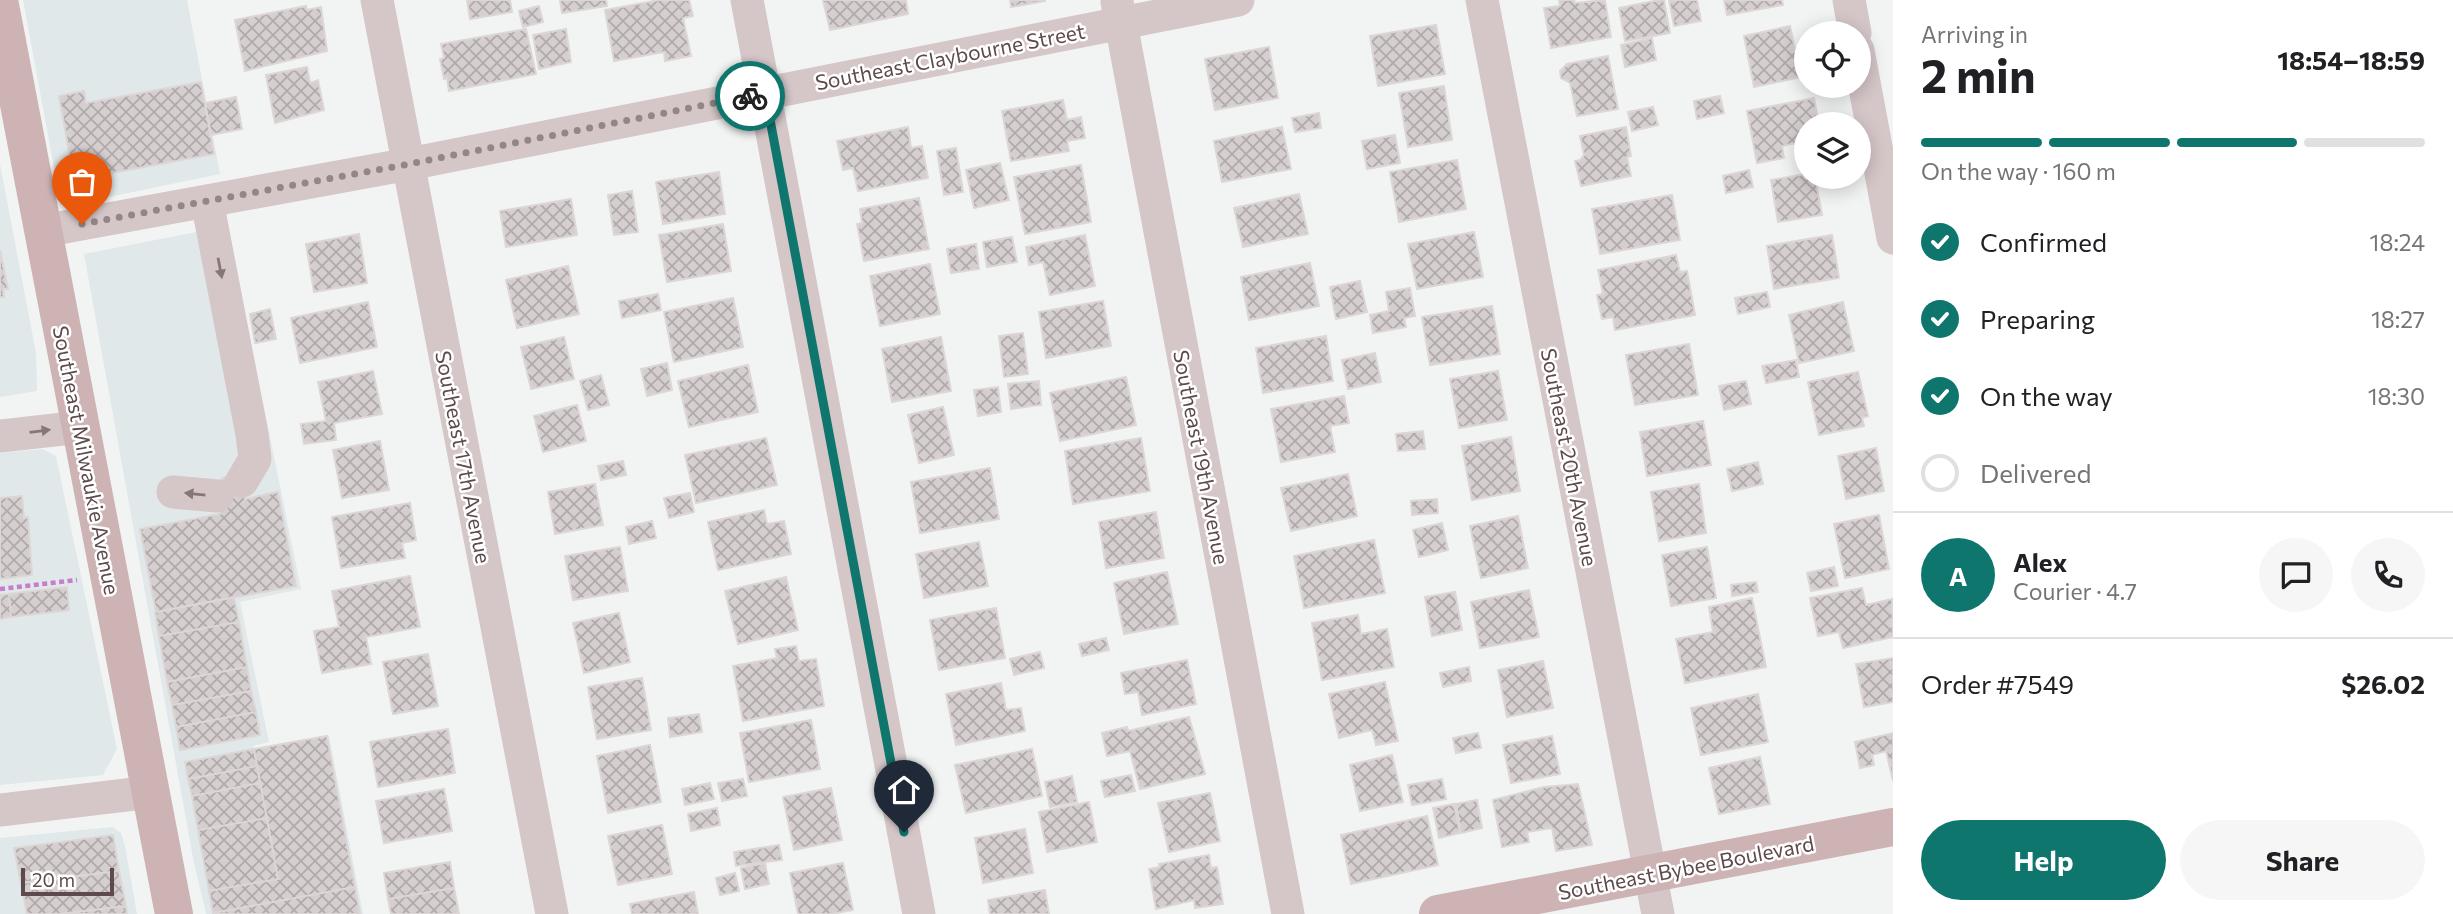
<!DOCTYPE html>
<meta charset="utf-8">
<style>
:root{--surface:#fff;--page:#f6f6f6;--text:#202124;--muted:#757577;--line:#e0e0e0;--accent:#0f766e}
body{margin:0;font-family:Commissioner,sans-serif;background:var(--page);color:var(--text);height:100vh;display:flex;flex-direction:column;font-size:26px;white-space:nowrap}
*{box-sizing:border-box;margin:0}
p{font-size:23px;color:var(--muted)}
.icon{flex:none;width:38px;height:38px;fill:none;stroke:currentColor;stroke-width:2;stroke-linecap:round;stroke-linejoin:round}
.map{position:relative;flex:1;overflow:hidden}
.details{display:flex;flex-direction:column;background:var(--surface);width:560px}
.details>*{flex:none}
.buttons{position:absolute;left:1794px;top:21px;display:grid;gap:14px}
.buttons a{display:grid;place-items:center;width:77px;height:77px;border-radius:50%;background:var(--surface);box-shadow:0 4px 18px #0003;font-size:35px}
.scale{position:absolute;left:21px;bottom:18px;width:93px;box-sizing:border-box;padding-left:7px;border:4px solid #5e4a4c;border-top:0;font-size:19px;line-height:24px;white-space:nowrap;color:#5e4a4c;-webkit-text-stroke:5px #fff;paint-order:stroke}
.pin{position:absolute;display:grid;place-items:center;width:60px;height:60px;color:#fff;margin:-72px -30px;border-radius:50% 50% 50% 0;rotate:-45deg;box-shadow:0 0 7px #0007}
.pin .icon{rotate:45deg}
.courier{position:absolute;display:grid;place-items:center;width:70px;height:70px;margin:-35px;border:5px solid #0f766e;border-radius:50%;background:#fff;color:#222;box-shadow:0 2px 9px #0007}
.headline em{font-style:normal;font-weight:700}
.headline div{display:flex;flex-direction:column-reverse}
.headline{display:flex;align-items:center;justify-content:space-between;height:119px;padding:0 28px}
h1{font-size:46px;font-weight:700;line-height:52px}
.bar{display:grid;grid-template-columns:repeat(4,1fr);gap:10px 7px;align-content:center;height:84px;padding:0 28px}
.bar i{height:9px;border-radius:5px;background:var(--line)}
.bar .on{background:var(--accent)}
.bar p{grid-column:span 4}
.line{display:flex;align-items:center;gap:18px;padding:0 28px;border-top:2px solid var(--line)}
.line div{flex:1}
.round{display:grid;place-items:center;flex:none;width:74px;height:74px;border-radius:37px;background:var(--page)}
ol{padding:0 28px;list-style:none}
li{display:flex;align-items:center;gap:21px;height:77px}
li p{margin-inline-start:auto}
li .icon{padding:7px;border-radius:50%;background:var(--accent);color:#fff;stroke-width:4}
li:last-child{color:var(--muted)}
li i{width:38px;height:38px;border:4px solid var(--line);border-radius:50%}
.button{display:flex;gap:14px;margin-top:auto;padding:14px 28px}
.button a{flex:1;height:80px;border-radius:42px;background:var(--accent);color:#fff;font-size:28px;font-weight:700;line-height:80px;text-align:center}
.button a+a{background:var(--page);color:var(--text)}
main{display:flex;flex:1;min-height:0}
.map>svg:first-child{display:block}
</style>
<main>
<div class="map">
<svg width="1893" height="914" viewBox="0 0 1893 914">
<defs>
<pattern id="building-cross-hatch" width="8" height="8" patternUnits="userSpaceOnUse" patternTransform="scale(1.75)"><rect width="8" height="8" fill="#d6cfd0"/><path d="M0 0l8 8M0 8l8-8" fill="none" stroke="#b1aaab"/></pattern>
</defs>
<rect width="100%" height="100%" fill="#f2f4f3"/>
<path fill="#e0e8ea" d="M23,0H187L220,174L75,204L62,199L57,184Z
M0,164L36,353L37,391L0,397Z
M227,226L301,589L240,602L269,742L253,746L254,749L329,736L363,914H206L193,858L84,254Z
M43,449L56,456L117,749L103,775L0,785V453Z
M113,827L121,833L125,846L137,914H0V838Z"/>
<path fill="url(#building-cross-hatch)" stroke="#dcd7d6" stroke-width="2" d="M467,0H510L512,12L470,19Z
M560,0H606L607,6L562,13Z
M659,0H689L693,16L683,18L691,56L665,61L664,52L614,61L605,10Z
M823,0H906L908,14L830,30Z
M1010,0H1045V1L1011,7Z
M1559,0H1574L1575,3L1605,0L1611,37L1551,48L1544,8L1560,6Z
M1659,0H1664L1670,33L1625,41L1619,8Z
M1669,0H1697L1701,21L1674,26Z
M1724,0H1782L1783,5L1727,15Z
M306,6L307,10L321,7L327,51L245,71L235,20Z
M539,6L543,22L523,27L519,11Z
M1436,25L1445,74L1378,86L1370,36Z
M1790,26L1801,77L1754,87L1744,36Z
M526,29L536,74L449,91L447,78L444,79L440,59L444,58L441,44Z
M566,29L571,62L539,69L533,35Z
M1652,38L1656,60L1625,67L1621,45Z
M1269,47L1278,98L1215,110L1205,59Z
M1608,56L1618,109L1577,116L1570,83L1561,78L1560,71L1567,64Z
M307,67L310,83L318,80L324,110L275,123L266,75Z
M201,82L214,154L74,180L59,96L84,91L86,103Z
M1444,86L1452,140L1408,147L1399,93Z
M1720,96L1724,113L1697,119L1694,101Z
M236,97L242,129L211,135L205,103Z
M1814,98L1819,124H1806V141L1782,146L1784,158L1757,163L1747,111Z
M1063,100L1067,120L1081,117L1085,138L1067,141L1069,151L1011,161L1002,111Z
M1653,107L1658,125L1632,131L1628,112Z
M1319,113L1321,128L1295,132L1292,118Z
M908,127L911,148L922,146L928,178L858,191L853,168L843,170L837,141Z
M1282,127L1291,169L1222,182L1214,141Z
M1626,127L1631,156L1627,157L1631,176L1581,186L1575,161L1580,160L1584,155L1580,136Z
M1395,135L1400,163L1367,169L1362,141Z
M956,148L963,192L944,195L937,151Z
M1457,160L1466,209L1399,222L1390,172Z
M1000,163L1009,200L974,208L966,170Z
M1081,165L1091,222L1025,234L1014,177Z
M1749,170L1753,187L1726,193L1723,176Z
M719,172L725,214L663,224L656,182Z
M1806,174V177H1815L1822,215L1778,222L1771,180Z
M632,191L638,232L614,235L608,195Z
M1299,194L1308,234L1243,247L1234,208Z
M1672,195L1680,240L1600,254L1592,209Z
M919,198L929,249L864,261L857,224L862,223L860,209Z
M571,199L577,235L506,247L500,211Z
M723,224L731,271L667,282L659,235Z
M1474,232L1483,277L1417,289L1408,244Z
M359,234L367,283L314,292L306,244Z
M1085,235L1095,286L1050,295L1043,262L1029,265L1026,247Z
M1832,235L1839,278L1774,289L1767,246Z
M1012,237L1017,262L987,267L983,242Z
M976,244L979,269L951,273L947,249Z
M0,250L8,289H3L4,297H0Z
M1676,255L1680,272L1687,271L1695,315L1615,330L1613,317L1602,319L1597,295L1603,294L1598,270Z
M1310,263L1319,306L1249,320L1241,277Z
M930,264L940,314L880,326L870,276Z
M568,266L579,314L517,328L506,280Z
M1360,281L1367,312L1336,319L1330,287Z
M1410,288L1415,316L1404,318L1406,327L1373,333L1370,315L1389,311L1386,292Z
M1767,292L1770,307L1738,314L1735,298Z
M658,294L661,310L622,318L619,301Z
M733,298L743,347L674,362L664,312Z
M1103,301L1111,346L1046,358L1039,312Z
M368,302L377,347L300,363L291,318Z
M1843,302L1854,351L1799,363L1789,315Z
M1492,306L1500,354L1430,365L1422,317Z
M270,309L276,339L255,343L250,314Z
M1023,333L1028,374L1004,377L999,336Z
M1326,336L1333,381L1263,393L1256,348Z
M564,337L574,379L531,389L521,347Z
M941,337L951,391L892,402L882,349Z
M1689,344L1698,395L1635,405L1626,355Z
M1375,353L1381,382L1348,389L1342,360Z
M1796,360L1799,377L1766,383L1762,366Z
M667,363L672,390L647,396L641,369Z
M748,365L758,412L689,427L678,381Z
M373,371L382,414L334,423L336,440L304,444L301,424L326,421L318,382Z
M1498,371L1507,420L1459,428L1450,379Z
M1858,372L1868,416L1862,418L1864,426L1819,435L1808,382Z
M601,375L609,405L588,410L580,381Z
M1126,377L1136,425L1060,441L1050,393Z
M1039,381L1041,405L1011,409L1008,384Z
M1746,381L1751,404L1724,410L1719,386Z
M998,387L1001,412L978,416L974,390Z
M1344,396L1349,423L1330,426L1335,452L1281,462L1271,409Z
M577,405L586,441L543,452L534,416Z
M943,407L954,455L919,463L908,415Z
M1703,421L1711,465L1647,476L1640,432Z
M1423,431L1425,449L1398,451L1396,434Z
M1511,437L1520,491L1472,500L1462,446Z
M766,438L777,485L696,503L685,455Z
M1141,438L1150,491L1073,504L1065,451Z
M380,441L389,490L342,498L333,450Z
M1876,448L1884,491L1846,499L1838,456Z
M623,461L626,475L601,480L598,466Z
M1758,462L1763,484L1732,491L1727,469Z
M990,468L999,519L920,533L911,482Z
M239,469L245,499L278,492L296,586L156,612L140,529L220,514L215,483Z
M1348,474L1357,516L1291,531L1281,488Z
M595,484L603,525L555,534L548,492Z
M1699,484L1706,533L1659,541L1651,492Z
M690,493L694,512L669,518L664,498Z
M22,496L24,518L28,517L32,575L0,579V498Z
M1437,499L1438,513L1412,515L1411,501Z
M410,503L416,540L402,543L405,558L341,568L332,517Z
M764,510L767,524L784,521L791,554L718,570L708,522Z
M1156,512L1164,558L1106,568L1099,522Z
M1879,515L1889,569L1845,578L1834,524Z
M1518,516L1528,568L1481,578L1470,526Z
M652,521L656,538L629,544L626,527Z
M1442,523L1448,550L1419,557L1413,530Z
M1374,540L1385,593L1304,608L1294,556Z
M979,542L988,586L924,598L916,554Z
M620,547L628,591L573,600L565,556Z
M1707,547L1716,598L1671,606L1662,555Z
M1834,567L1838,586L1811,591L1807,573Z
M1167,572L1178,624L1124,634L1114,583Z
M410,576L420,627L366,637L371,664L322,673L314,631L339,627L332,591Z
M786,577L798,630L738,644L725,591Z
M1756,582L1758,592L1732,596L1731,585Z
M67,587L69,610L11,617L9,594Z
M1862,588L1866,605L1892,599L1893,637L1843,648L1839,632L1818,636L1810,598Z
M1529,590L1539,637L1480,648L1471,602Z
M1455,592L1462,630L1432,636L1425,597Z
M9,594L11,617L0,619V595Z
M234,597L239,622L159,636L155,612Z
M1752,598L1766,667L1685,683L1676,639L1713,632L1709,607Z
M996,608L1005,658L939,670L930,620Z
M619,613L630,662L584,673L573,623Z
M1358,615L1361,634L1387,629L1394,667L1322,680L1312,623Z
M239,622L247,667L167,682L159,636Z
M1106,638L1109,650L1082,656L1079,644Z
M796,646L799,661L816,659L824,706L743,721L733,666L777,658L775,649Z
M1040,652L1044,668L1014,675L1010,659Z
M428,654L438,706L393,714L383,662Z
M1893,658V702L1864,707L1856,664Z
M1187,660L1196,704L1142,715L1138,692L1125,694L1121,673Z
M1543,661L1553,708L1507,717L1498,670Z
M247,667L251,691L172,705L167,682Z
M1469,667L1471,681L1443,687L1440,673Z
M642,678L651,730L597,739L588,687Z
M1385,682L1398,741L1376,745L1372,730L1339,738L1329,694Z
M1001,683L1006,710L1021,708L1025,731L956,745L946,694Z
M251,691L256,712L176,727L172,705Z
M1758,694L1768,742L1701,755L1691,708Z
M256,712L260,735L180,750L176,727Z
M699,714L702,732L670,737L668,718Z
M1189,717L1205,774L1140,789L1130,751L1107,756L1102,733L1127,727L1128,731Z
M811,720L820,769L749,782L740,733Z
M448,729L455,773L378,787L370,742Z
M1478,733L1481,748L1456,753L1453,738Z
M1893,733V781L1886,751L1872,755L1874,765L1860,768L1855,742Z
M327,736L355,887L213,913L209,891L278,879L254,749Z
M1552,736L1560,774L1511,783L1503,745Z
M650,745L661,802L608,813L597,756Z
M254,749L257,766L188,779L185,762Z
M1032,749L1042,796L966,813L955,765Z
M1392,755L1403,802L1360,811L1350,765Z
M1760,757L1770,804L1719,814L1709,768Z
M257,766L260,783L192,796L188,779Z
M1131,775L1135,791L1105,797L1101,781Z
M1072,776L1077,802L1050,807L1045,782Z
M743,779L747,796L722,801L718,783Z
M1442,779L1446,799L1412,805L1408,785Z
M260,783L267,818L198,830L192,796Z
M710,783L714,799L685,805L682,789Z
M1578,784L1592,845L1556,851L1552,828L1527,832L1529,842L1502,847L1493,800L1544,787Z
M831,788L842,840L794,850L783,797Z
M444,789L452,831L384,843L376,801Z
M1210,793L1220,841L1169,852L1158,803Z
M1477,800L1482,828L1461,833L1456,804Z
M1089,802L1097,842L1047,852L1039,812Z
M1454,804L1460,833L1439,838L1433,808Z
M717,808L720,825L691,831L688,814Z
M1427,816L1438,865L1351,884L1341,835Z
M267,818L278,879L209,891L198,830Z
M662,825L672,874L618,885L608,836Z
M1025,829L1033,873L983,883L975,838Z
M113,835L119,871L21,883L14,848Z
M779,845L782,860L736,866L734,852Z
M1209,855L1211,868L1217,867L1223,904L1195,908L1194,900L1156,909L1149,869L1160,867L1159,864Z
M450,862L454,888L388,899L384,873Z
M765,863L769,884L745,889L741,868Z
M843,863L853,910L831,914H798L790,873Z
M119,871L126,906L59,914H27L21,883Z
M735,873L739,891L720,895L716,878Z
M355,887L360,914H213V913Z
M454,888L459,914H391L388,899Z
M1045,890L1049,914H990L988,900Z
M694,892L698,914H632L630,904Z
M126,906L127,914H59Z"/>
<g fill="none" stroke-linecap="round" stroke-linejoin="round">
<path stroke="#c77dcb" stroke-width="4.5" stroke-dasharray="5 3.5" stroke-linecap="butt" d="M0,589L77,580"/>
<path stroke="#d5c6c8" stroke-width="33" d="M377,0L552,914
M747,0L919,914
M1482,0L1658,914
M1849,0L1855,33
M1117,2L1288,914
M1858,50L1893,238
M207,201L252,434L255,459L242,481
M43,231L409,164L1238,0
M0,436L81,427
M173,492L217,496
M0,810L151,792"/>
<path stroke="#ceb3b5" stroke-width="38" d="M0,5L174,914
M1438,914L1893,827"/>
</g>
<defs><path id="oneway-solid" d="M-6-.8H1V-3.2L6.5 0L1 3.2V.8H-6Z" transform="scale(1.75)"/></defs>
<g fill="#887577">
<use href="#oneway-solid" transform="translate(220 268) rotate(79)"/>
<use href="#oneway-solid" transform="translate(40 431) rotate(-7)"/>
<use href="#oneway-solid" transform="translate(195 494) rotate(-174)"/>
</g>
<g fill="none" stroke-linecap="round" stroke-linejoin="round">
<path stroke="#928686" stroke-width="7" stroke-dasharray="0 12.6" d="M82,224L409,164L750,96"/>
<path stroke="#0f766e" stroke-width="9" d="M750,96L765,93L904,832"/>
</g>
<g text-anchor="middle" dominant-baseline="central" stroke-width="5" stroke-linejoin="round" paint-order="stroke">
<g font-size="21" fill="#5e4a4c" stroke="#fff">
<text transform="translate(950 56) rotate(-11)">Southeast Claybourne Street</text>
<text transform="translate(464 457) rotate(79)">Southeast 17th Avenue</text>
<text transform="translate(1202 457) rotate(79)">Southeast 19th Avenue</text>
<text transform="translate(1570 457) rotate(79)">Southeast 20th Avenue</text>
<text transform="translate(87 460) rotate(79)">Southeast Milwaukie Avenue</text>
<text transform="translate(1686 867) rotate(-11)">Southeast Bybee Boulevard</text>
</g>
</g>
</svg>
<div class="buttons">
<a><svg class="icon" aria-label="locate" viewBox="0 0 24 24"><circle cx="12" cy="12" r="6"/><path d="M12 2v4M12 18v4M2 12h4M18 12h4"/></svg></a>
<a><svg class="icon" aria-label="layers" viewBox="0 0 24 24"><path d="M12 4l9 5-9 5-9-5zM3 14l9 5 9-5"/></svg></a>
</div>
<div class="scale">20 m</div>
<div class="pin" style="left:82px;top:224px;background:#ea580c"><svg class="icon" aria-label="bag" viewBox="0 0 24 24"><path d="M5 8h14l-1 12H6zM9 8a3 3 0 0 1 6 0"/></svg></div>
<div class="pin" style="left:904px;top:832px;background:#1f2937"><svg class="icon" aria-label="home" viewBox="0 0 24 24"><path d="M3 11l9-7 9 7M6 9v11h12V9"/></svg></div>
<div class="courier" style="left:750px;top:96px"><svg class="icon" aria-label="bike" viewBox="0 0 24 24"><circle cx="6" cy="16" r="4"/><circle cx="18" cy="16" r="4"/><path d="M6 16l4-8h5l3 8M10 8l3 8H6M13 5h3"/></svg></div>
</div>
<section class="details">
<div class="headline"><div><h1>2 min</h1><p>Arriving in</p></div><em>18:54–18:59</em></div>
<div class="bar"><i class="on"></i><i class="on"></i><i class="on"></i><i></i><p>On the way · 160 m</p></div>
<ol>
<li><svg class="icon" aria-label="check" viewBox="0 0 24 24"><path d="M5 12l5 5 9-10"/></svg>Confirmed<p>18:24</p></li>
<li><svg class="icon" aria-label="check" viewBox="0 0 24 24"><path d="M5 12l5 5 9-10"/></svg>Preparing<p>18:27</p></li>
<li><svg class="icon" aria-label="check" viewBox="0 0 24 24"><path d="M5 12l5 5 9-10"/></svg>On the way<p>18:30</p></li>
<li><i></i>Delivered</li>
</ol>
<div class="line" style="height:126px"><b class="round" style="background:var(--accent);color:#fff">A</b><div><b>Alex</b><p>Courier · 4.7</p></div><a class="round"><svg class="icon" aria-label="chat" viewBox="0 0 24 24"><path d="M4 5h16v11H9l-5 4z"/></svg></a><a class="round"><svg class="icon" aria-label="phone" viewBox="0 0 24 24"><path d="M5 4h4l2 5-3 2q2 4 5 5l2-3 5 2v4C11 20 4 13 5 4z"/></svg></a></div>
<div class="line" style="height:91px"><div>Order #7549</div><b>$26.02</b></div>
<div class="button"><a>Help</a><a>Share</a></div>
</section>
</main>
